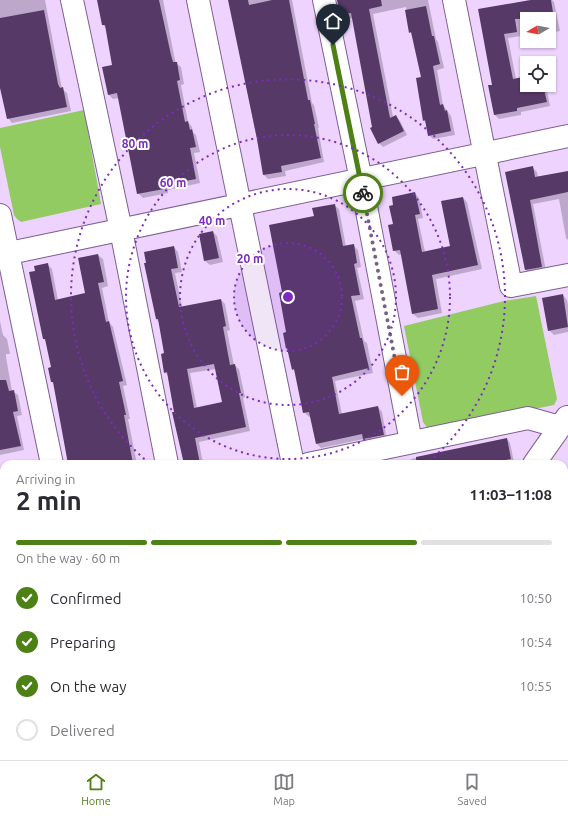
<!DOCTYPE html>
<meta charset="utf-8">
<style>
:root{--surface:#fff;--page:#f7f7f7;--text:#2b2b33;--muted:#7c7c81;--line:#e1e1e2;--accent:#4e8115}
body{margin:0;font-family:Ubuntu,sans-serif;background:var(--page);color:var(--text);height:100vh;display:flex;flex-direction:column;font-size:15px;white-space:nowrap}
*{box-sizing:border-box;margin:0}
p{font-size:13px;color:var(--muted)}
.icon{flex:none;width:22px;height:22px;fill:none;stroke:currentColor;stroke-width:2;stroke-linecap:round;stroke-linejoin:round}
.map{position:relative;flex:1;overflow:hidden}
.details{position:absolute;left:0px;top:460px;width:568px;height:300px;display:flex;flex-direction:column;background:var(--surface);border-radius:12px 12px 0 0;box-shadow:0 1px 3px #0004}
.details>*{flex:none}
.needle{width:26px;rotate:260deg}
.buttons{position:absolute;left:520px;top:12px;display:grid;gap:8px}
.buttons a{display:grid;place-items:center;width:36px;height:36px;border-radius:0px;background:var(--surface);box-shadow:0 1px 3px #0004;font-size:20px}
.pin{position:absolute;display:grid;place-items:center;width:34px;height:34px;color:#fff;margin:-41px -17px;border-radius:50% 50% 50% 0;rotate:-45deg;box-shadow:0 0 4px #0007}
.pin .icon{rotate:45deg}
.courier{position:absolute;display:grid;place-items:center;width:40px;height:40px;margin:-20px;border:3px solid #4e8115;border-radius:50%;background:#fff;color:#222;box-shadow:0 1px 5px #0007}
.overview em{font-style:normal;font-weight:700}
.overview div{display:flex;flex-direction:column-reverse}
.overview{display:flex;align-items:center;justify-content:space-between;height:68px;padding:0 16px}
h1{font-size:26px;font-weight:700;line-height:30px}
.bar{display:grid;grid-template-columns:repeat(4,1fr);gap:6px 4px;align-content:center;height:48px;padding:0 16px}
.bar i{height:5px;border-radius:3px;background:var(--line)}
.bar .selected{background:var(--accent)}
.bar p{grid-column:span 4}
ol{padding:0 16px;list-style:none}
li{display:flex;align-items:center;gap:12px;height:44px}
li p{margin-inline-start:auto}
li .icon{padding:4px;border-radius:50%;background:var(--accent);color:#fff;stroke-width:4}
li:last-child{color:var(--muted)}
li i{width:22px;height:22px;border:2px solid var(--line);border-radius:50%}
.tab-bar{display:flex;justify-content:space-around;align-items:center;height:56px;border-top:1px solid var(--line);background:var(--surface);font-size:11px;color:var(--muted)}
.tab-bar a{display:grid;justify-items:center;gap:2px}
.tab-bar .selected{color:var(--accent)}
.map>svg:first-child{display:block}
</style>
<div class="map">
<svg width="568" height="760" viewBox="0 0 568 760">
<rect width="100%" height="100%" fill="#edd3fe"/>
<path fill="#92cb62" d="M84,110L101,204L21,222L17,219L14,215L0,147V128Z
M536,296L557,399L554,405L429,430L423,422L404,326L504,301Z"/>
<path fill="#0003" fill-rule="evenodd" d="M0,0H45L62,89L67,93L71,111L12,123L8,118L0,82Z
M99,0H163L175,60L176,63L181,67L184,84L181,85L188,122L192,127L193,132L196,135L200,152L194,153L200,183L168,190V193L143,198L138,193L119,98L113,99L109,95L114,66L106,28L103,25Z
M229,0H292L312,103L314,105L319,128H318L324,162L285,171L286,176L268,179L264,175Z
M341,0H428L436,39L438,42L444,68L437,70L443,105L451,116L455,135L433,139L429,135L427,123L424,121L417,79L422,78L413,35L410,32L406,7L373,14L393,117L396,116L400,121L407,135L383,147L379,143L373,127L353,18L345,19L341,15L338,1Z
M529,0H552L554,2L560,31L549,33V19H527V35L508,38L516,79L527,77V85H546L550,106L521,112V115L499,119L494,114L493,85L479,10Z
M533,168L537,172L538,177L568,172V240L566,238L559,199L533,204L546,271L530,274L525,269L506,173Z
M415,193L419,198L423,218L418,219L425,252L451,247L463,198L467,202L482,269L436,279L442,313L418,318L413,314L402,254L399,255L394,250V225L395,206Z
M334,205L339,209L346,247L353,245L358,250L361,267L357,268L364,299L355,301L364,341L367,343L373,373L335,381L342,414L378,407L382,412L387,440L368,443L364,439L321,448L316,443L311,416L309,417L304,412L296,372L293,369L288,333L284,293L315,217Z
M213,232L217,236L223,262L210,265L205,261Z
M174,247L178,252L182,272L175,273L182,307L221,300L225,304L230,330L227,331L234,365L239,369L245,397L243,398L250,431L199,442L203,464H184L168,376L165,372L166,354L159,322L156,319ZM216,369L223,403L197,408L190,373Z
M98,255L103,259L108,286L102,288L109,322L113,327L127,385L123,386L130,419H128L137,464H69L54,384L52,382V368L47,342L44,339L36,272L47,264L52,269L58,300L86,294Z
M563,295L567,300L568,305V332L554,335L549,330Z
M0,321L3,335L7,339L10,354H6V357L12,391L18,395L22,415L17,416L24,450L0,455Z
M507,439L510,443L514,462L504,464H412L411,459Z
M568,472V499L564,493V475Z
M4,486V512L0,513V487Z
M0,541L4,542V675L2,673L0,661Z
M568,650V718L564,719V651Z
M568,744V760H559V756H564V745Z
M21,756H89L90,760H22Z
M130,756H217L218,760H131Z
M289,756H295L293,759Z"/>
<path fill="#563966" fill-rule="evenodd" d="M97,0H159L171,55L173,62H177L180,80L177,81L185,122L188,121L190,130L192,129L196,147L190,148L196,179L164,185V189L137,194L117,93L108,95L102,67L112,65L105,25H102Z
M228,0H248L249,5L272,0H289L308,100H310L315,124H314L321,158L281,166L282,172L263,175L257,139Z
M337,0H381L382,6L369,9L390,118L396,115L404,131L378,144L370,128L372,127L351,13L340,15Z
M531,0H551L554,19H515L517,32L504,34L513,79L527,76V85H543L547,102L517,108V111L494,115L488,85H492L478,9Z
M426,6L432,36H434L440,64L433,66L440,105L443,104L445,111L447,110L451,131L428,136L425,120L423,121L416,78L421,77L411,32L409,33L405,10Z
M44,10L58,84L60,88L63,87L67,107L7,119L0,88V18Z
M533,166L535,177L568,171V192L530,200L542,267L525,270L505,172Z
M415,192L420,214L415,215L422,252L450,246L441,201L463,197L478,265L432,275L438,309L412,314L400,250L393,251L388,225L393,224L389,206L393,205L392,197Z
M335,204L343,246L354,244L357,263L354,264L360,295L351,296L360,338H362L369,368L332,377L339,414L378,406L384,435L363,439L362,434L316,444L309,412L303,413L294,369L292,370L287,348L286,349L283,333L286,332L279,293L282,292L269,225L314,216L312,208Z
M213,231L219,258L204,261L199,234Z
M174,246L178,268L171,269L179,307L221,299L226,326L223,327L230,365L235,364L241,393H239L246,427L195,438L200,464H184L172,412H174L167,372L164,373L161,354L164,353L158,319H156L144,263H146L144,252ZM214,364L222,402L194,408L187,369Z
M98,254L104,282L98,283L106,322L109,321L123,381L119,382L126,415H124L133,464H68L53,382H51L48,368L51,367L45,339H43L29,272L35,271L34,266L48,263L55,300L85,293L78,258Z
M563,294L568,327L548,331L542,298Z
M0,380H6L9,391L14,390L18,411L13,412L21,446L0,450Z
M507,438L511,459L483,464H416V457Z"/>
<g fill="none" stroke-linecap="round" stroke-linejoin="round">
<defs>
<path id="minor" d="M72,0L121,230L167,464
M198,0L293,464
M324,0L361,180L411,442
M454,0L511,286L568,275
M0,215L52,464
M0,255L568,136
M308,464L528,418L560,427
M534,464L567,417
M0,528L4,527
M113,756L114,760
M316,760L319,756"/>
</defs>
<use href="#minor" stroke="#7e6090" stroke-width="24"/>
<use href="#minor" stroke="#fff" stroke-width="22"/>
</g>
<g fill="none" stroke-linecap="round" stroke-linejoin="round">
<path stroke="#756481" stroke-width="4" stroke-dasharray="0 7.2" d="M363,193L402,396"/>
<path stroke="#4e8115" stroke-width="5" d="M333,45L363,193"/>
</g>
<circle cx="288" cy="297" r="54" fill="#7b2cbf" fill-opacity=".12"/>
<g fill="none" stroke="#7b2cbf" stroke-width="2" stroke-dasharray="2 4">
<circle cx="288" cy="297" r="54"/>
<circle cx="288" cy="297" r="108"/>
<circle cx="288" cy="297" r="162"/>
<path d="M149 463A217 217 0 1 1 427 463"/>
</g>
<circle cx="288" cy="297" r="6" fill="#7b2cbf" stroke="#fff" stroke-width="2"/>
<g font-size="12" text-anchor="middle" font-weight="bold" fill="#7b2cbf" stroke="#fff" stroke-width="4" stroke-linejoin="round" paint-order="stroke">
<text x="135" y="148">80 m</text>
<text x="173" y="187">60 m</text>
<text x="212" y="225">40 m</text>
<text x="250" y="263">20 m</text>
</g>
</svg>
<div class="buttons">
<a><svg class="needle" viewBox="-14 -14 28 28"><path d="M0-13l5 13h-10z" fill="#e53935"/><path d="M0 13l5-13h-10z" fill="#7c7c81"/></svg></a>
<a><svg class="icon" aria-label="locate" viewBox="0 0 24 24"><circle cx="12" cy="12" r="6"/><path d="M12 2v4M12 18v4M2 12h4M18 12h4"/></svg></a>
</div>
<div class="pin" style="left:402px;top:396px;background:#ea580c"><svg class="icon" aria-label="bag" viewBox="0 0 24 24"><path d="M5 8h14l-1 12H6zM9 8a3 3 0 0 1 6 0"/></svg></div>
<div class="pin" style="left:333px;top:45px;background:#1f2937"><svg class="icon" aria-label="home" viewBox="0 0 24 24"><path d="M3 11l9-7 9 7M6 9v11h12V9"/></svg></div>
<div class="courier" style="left:363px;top:193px"><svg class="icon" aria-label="bike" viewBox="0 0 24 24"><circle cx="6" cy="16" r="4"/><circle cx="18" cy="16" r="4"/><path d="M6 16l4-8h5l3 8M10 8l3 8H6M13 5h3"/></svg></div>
<section class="details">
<div class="overview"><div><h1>2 min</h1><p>Arriving in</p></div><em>11:03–11:08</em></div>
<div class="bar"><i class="selected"></i><i class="selected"></i><i class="selected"></i><i></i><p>On the way · 60 m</p></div>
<ol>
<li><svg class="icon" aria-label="check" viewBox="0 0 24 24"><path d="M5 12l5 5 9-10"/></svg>Confirmed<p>10:50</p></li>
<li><svg class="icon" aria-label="check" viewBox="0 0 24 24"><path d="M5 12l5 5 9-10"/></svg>Preparing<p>10:54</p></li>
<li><svg class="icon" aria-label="check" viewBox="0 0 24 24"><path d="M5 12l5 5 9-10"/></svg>On the way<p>10:55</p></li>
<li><i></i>Delivered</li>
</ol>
</section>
</div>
<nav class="tab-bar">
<a class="selected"><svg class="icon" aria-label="home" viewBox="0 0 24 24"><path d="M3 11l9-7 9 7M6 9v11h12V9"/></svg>Home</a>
<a><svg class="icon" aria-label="map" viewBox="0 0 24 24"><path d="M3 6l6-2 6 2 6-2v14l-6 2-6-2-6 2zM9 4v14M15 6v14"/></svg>Map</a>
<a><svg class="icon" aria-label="saved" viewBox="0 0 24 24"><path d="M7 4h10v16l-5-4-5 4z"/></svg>Saved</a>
</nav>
